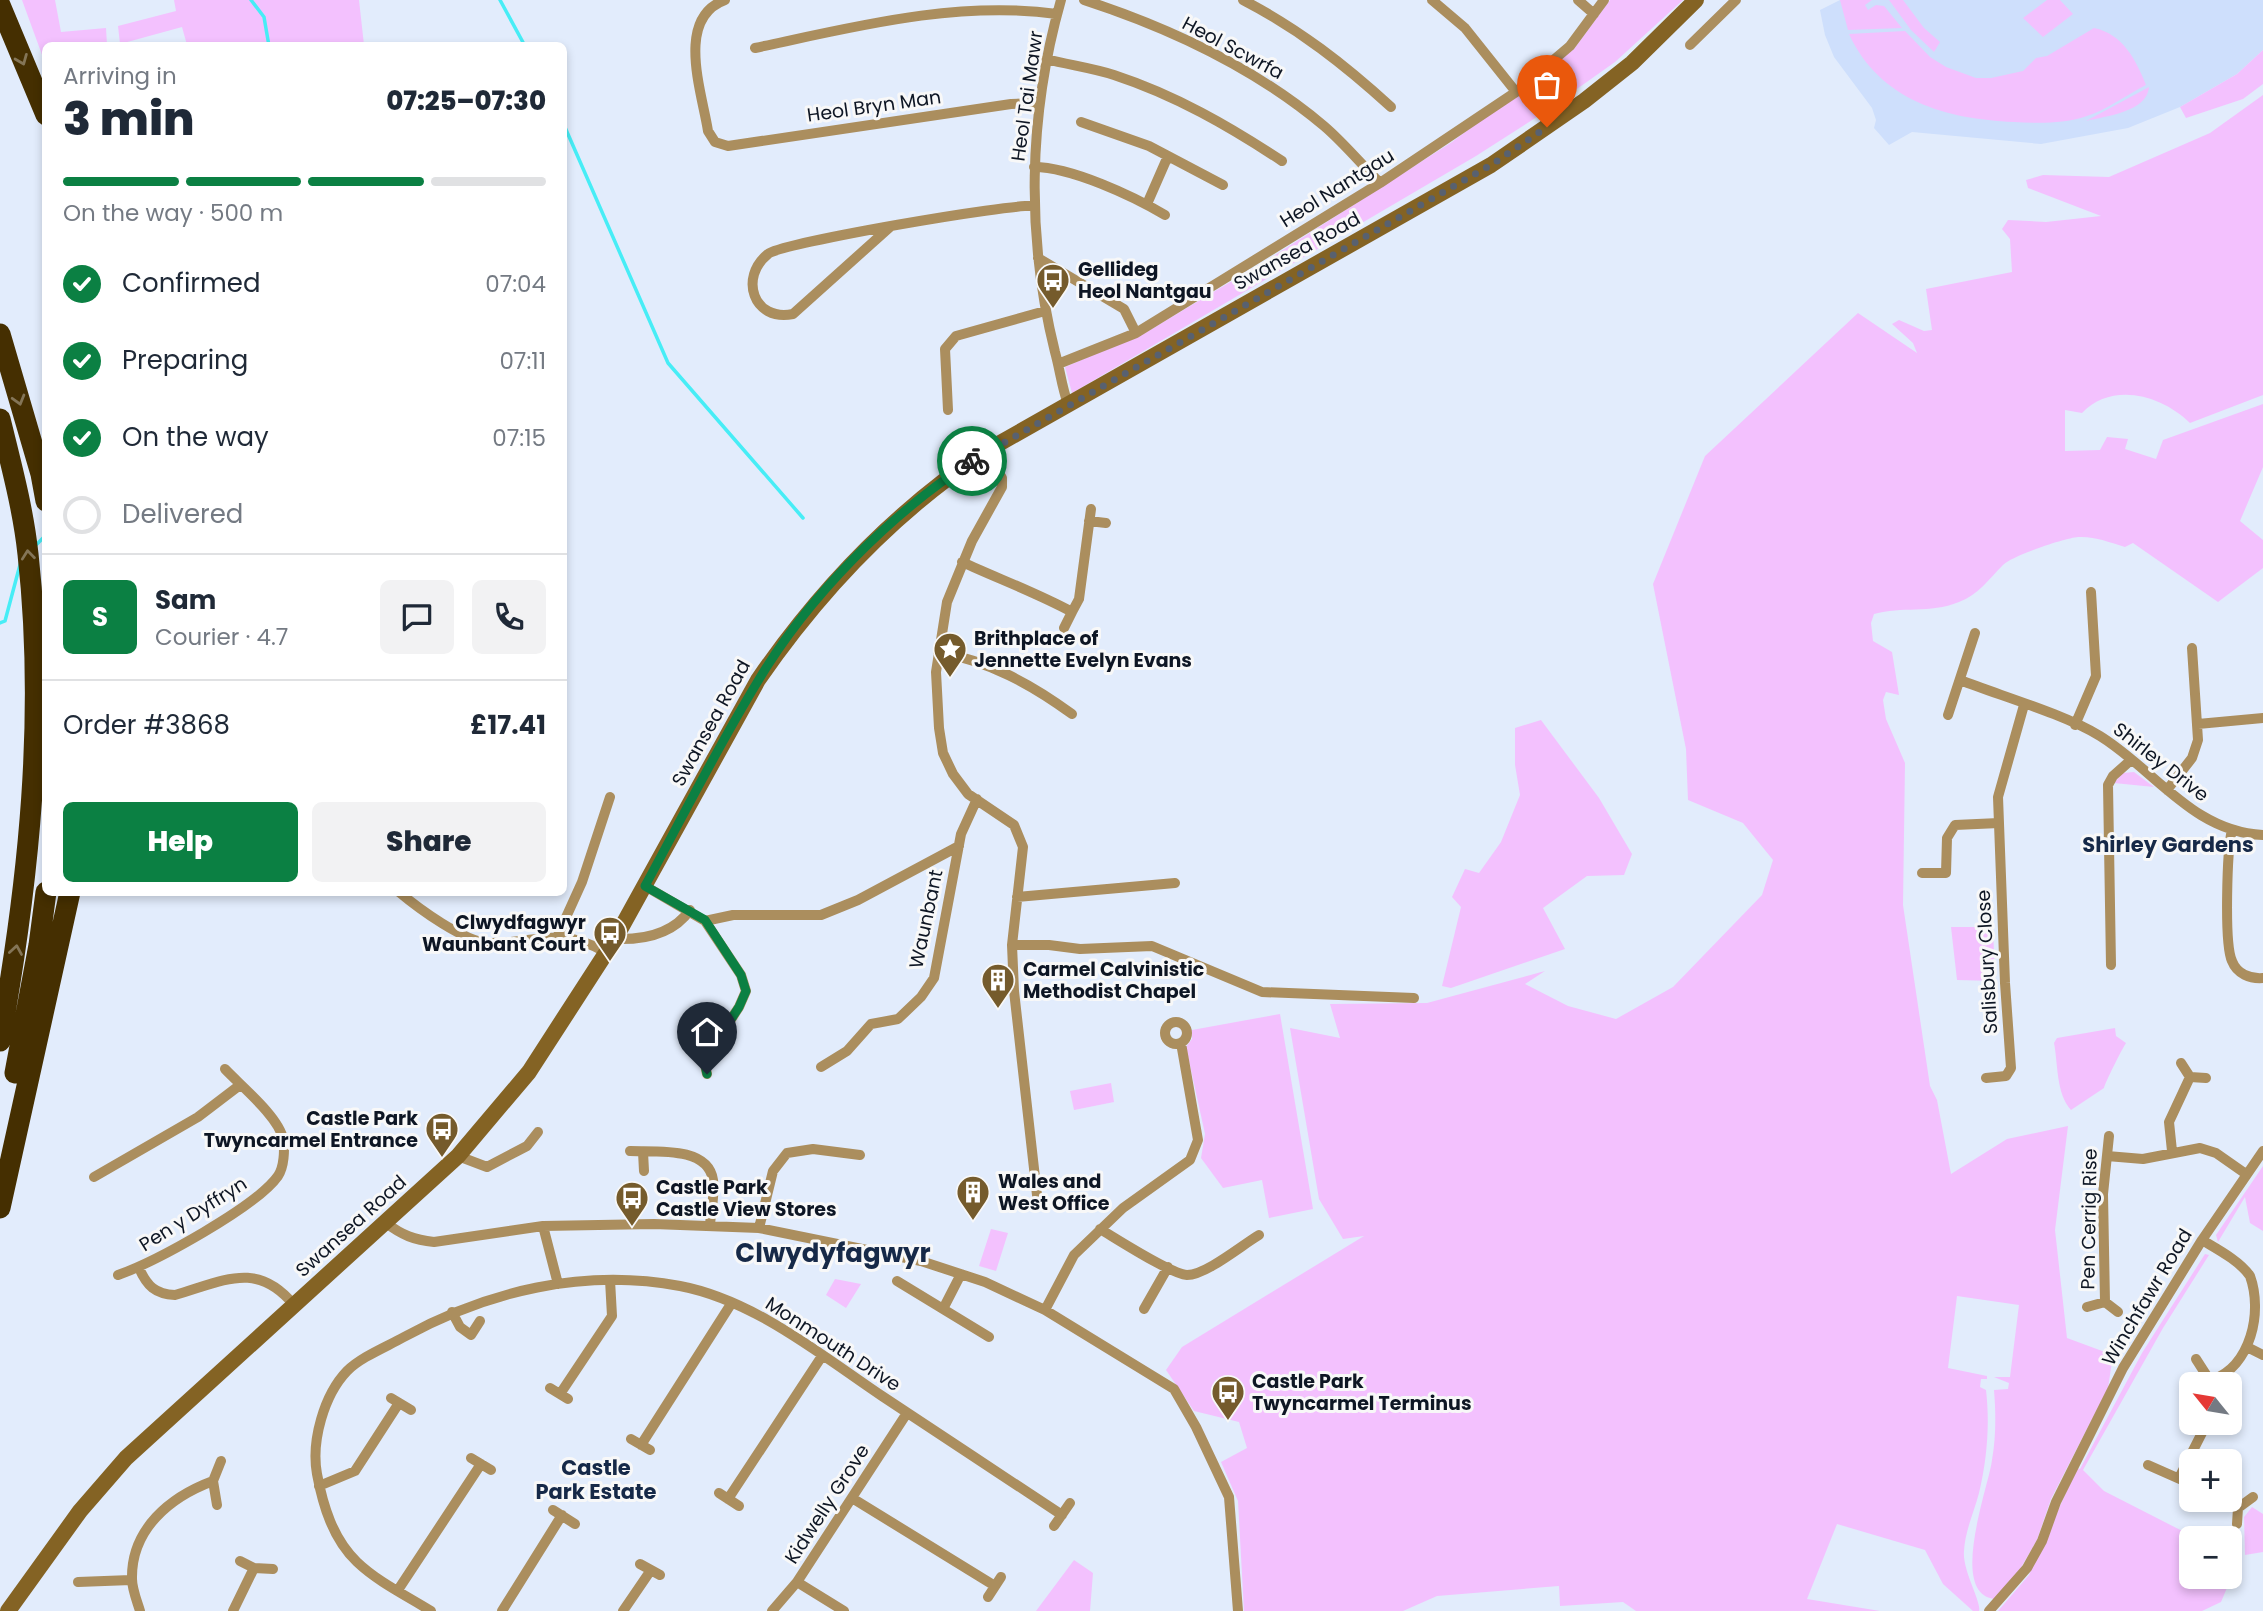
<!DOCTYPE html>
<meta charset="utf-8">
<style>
:root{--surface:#fff;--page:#f2f2f3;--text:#1f2937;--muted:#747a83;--line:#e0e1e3;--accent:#0b8043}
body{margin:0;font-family:Poppins,sans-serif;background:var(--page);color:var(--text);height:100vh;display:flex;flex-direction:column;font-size:26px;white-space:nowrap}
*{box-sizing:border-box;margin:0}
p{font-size:23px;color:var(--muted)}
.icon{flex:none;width:38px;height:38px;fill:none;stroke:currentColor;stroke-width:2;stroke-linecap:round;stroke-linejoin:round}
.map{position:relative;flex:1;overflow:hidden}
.side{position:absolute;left:42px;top:42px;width:525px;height:854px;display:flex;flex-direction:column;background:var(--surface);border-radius:10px;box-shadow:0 4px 10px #0003}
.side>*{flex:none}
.needle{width:46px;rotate:300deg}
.buttons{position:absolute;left:2179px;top:1372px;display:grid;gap:14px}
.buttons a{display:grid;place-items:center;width:63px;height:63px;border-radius:10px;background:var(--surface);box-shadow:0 4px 10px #0003;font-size:35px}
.pin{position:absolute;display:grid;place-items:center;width:60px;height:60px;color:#fff;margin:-72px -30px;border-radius:50% 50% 50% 0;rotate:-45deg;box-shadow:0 0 7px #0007}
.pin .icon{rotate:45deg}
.courier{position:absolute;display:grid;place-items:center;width:70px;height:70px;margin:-35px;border:5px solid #0b8043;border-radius:50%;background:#fff;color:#222;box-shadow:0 2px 9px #0007}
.summary em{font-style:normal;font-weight:800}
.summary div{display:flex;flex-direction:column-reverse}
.summary{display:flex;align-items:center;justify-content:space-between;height:119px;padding:0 21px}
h1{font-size:46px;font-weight:800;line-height:52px}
.bar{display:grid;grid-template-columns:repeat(4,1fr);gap:10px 7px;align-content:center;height:84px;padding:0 21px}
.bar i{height:9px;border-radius:5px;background:var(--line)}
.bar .on{background:var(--accent)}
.bar p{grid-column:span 4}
.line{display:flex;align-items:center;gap:18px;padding:0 21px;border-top:2px solid var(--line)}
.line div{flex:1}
.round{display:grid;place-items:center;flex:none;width:74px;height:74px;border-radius:10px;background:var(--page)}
ol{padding:0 21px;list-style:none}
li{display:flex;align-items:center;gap:21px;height:77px}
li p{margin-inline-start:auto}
li .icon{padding:7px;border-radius:50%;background:var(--accent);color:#fff;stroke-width:4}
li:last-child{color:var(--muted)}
li i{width:38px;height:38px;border:4px solid var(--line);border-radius:50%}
.cta{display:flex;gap:14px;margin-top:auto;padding:14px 21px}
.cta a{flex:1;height:80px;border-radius:10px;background:var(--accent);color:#fff;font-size:28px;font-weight:800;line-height:80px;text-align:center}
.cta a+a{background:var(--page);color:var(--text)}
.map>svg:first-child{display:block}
</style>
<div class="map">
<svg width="2263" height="1611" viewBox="0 0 2263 1611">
<rect width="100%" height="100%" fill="#e2ecfc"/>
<path fill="#cedffc" d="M1840,0H2263V50L2237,74L2180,107L2128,128L2041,144L1912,132L1889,145L1874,128L1876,120L1872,108L1834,57L1825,35L1820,10Z"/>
<path fill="#f3c1fe" d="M22,0H55L61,32L106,28L107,45L46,46L45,63Z
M174,0H359L364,45H187L182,27L120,44L118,26L176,11Z
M1610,0H1683L1615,62L1543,113L1476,156L1072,393L1065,367L1145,333L1272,257L1452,142L1574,49Z
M1840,0H1872L1865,5L1868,10L1876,5L1884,6L1902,28L1848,30Z
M1889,0H1903L1924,28L1940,42L1934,52L1911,30Z
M2047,0H2060L2073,14L2043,37L2023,18Z
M2094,28C2123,34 2136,60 2146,85C2126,95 2105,111 2084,117C2063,124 2036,123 2014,122C1946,119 1880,101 1849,34L1905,31L1930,57L1946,67L1976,78H1991L2023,71L2036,58L2047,56Z
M2263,50V84L2243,99L2186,118L2180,107L2237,74Z
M2149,87C2147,112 2106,116 2086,121Z
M2263,95V395L2190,423C2162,395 2112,381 2082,413L2065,410V451L2100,450L2107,437L2128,439L2125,449L2156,459L2163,440L2263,404V467L2240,521L2263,540V568L2218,602L2133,543L2125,547C2109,542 2094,536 2078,537C2065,538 2011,556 2003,565C1989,579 1978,595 1959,602C1929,614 1902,606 1874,614L1871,623L1873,641L1892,652L1899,695L1886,692L1883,700L1886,719L1905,763L1903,905L1930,1086L1937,1100L1951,1174L2007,1139L2068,1126L2055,1230L2067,1338L2113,1355L2108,1388L2051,1499L2037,1540L2016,1576L1994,1599C1948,1593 1989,1486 1992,1460C1996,1437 1996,1414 1994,1390L2008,1389L2009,1383L1994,1377H2010L2019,1305L1957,1296L1948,1368L1987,1376V1379H1981L1980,1387L1986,1390C1990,1424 1987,1460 1979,1493C1974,1512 1965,1531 1964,1551C1962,1570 1982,1603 1979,1611H1973L1943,1584L1925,1550L1837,1524L1807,1599L1880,1611H1636L1623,1602L1560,1606L1559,1586L1437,1596L1403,1611H1244L1238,1501L1221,1462L1247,1448L1239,1422L1194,1411L1166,1370L1182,1347L1364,1236L1343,1239L1319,1199L1290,1028L1340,1038L1330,1004L1427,1003L1545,971L1525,984L1568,1006L1616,1019L1673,987L1762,895L1773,860L1743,823L1688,800L1686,749L1653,584L1705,456L1858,313L1917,353L1913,343L1892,324L1899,320L1924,331L1932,330L1926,289L2012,272L2010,239L2002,229L2008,220L2046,222L2101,216L2028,188L2026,180L2043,175L2109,177L2210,133Z
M1541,720L1599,798L1632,854L1624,875L1587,876L1543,908L1565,949L1451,988L1442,986L1461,907L1452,897L1465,869L1479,873L1501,842L1520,795L1515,765V728Z
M2134,772L2154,787L2114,783L2123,773Z
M1951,927H1993L1995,981L1957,980Z
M1280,1014L1313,1209L1269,1218L1262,1180L1223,1188L1201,1158L1205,1134L1186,1047L1192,1039V1030Z
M2115,1028L2116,1036L2126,1043C2122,1049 2105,1083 2104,1088L2071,1110C2056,1094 2058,1063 2054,1043L2057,1038Z
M1111,1083L1114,1102L1074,1110L1070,1091Z
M2263,1166V1231L2250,1223L2245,1197L2218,1242L2216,1235Z
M991,1229L1008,1233L996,1271L979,1266Z
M2205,1254L2209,1255L2163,1328L2083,1470L2104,1491L2196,1538H2191V1577H2230V1562L2235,1569L2221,1602L2202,1611H1998L2029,1575L2077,1468L2080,1469L2142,1353Z
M835,1279L861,1284L846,1308L826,1295Z
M2252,1507L2263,1514V1552L2245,1555L2244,1517Z
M1074,1560L1093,1573L1090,1611H1036Z"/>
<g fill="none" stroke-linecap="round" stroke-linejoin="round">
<path stroke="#47edf6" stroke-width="3.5" d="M251,0L264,17L269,46
M500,0L525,46
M564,125L668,363L803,518
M36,545L46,535
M0,623L5,621L21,561"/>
<path stroke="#ab8e5e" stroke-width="10" d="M725,0C675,18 702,92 708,131L715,142L728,146L1011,104L1039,103
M1061,0C1028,116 1026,236 1055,352C1060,370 1062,388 1068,404
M1084,0C1170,28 1254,67 1324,126C1344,143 1361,164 1380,183
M1243,0C1299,29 1345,65 1391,107
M1432,0L1465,28L1516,92
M1578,0L1594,14
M1690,45L1736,0
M755,48C853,27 957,0 1057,14
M1046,59C1069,65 1092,68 1114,75C1175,95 1229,126 1282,161
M1081,122L1149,146L1223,185
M1034,167C1071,167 1133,196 1165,215
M1147,204L1168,156
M890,227L793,314C753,322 739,277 768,254C781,243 1012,203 1035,206
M1038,258L1124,309L1136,333
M1058,364L1136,333L1380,183L1516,92L1570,46L1604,0
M948,410L945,349L956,336L1045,311
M986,451L1002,478V487L972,541L947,602L936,672L939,728L943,753L953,774L968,794L1014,825L1023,847L1012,945L1014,991L1038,1204
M1089,521L1106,523
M962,562C999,579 1037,593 1072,612L1079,599L1091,509
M1064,628L1072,612
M938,652C989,661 1031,684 1072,714
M1960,680C2001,696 2064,714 2100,736C2155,770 2193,832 2263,835
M1948,715L1975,633
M2198,724L2263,718
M2075,725L2096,676L2091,592
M2167,790L2192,758L2198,740L2192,648
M2232,830C2227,849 2224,944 2232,961C2237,974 2250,979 2263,978
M1922,873H1946L1947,838L1955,825L1999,823
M645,886L705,921L741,975L746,991L739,1007L717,1041L701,1046
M399,892C418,908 464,942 489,943C535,944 559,925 605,952
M1017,897L1175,883
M705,921L733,915H821L858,900L959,846
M558,935L582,882L610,797
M615,939C643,940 673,934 690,910
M1012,945H1049L1080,949L1152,946L1262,992L1414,998
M2111,965L2108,785L2113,776L2131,760
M1165 1033a11 11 0 1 1 22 0a11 11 0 1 1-22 0Z
M698,1032L707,1074
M821,1067L847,1051L871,1024L898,1019L921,997L934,978L961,834L977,799
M2190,1077L2206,1078
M1986,1078L2006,1076L2011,1068L2005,983L1998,797L2024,705
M630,1151C655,1152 708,1146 713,1180C715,1194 711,1211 710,1225
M2172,1151L2169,1122L2190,1077L2181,1063
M643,1152L644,1171
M458,1156L487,1167L527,1146L538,1132
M2107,1156L2143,1159L2200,1148L2216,1153L2246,1174
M94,1177L198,1117L240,1085
M386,1223C402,1235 414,1240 434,1242L543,1226L654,1224L759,1228L921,1261L985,1282L1045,1310L1174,1389L1196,1427L1229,1497L1238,1611
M543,1226L558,1284
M759,1228L773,1171L787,1153L813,1149L860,1155
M1100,1229C1117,1239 1171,1274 1187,1275C1206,1275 1242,1245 1259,1235
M2202,1240C2217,1249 2240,1261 2250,1276C2263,1312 2251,1366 2212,1380
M139,1268C147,1286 155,1294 175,1295C224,1281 257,1260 294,1305
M118,1275C155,1262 256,1207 278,1176C284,1167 285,1150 283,1139C279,1117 241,1086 225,1069
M897,1281L943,1309L961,1274
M2105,1302L2103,1194L2109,1136
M2087,1307L2105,1302L2118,1312
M943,1309L989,1337
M1144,1309L1168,1267
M1045,1310L1074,1255L1123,1208L1190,1160L1198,1140L1181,1043
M452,1312L460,1327L471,1335L480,1321
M2249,1348L2263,1355
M2196,1359L2212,1384
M550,1388L568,1399
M560,1394L612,1316L610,1280
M391,1398L411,1410
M631,1439L650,1450
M641,1445L731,1304
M471,1458L491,1470
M2148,1465L2191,1484
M2179,1478L2207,1423
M319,1486L355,1471L399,1403
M719,1493L739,1506
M852,1498L995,1586
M728,1499L822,1356
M2223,1500L2238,1508
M217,1505L213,1481L221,1461
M553,1510L575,1524
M2237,1524L2238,1508L2253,1497
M1054,1526L1070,1503
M240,1561L254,1568
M640,1564L660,1575
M78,1582L131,1580
M797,1582L844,1611
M398,1590L481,1464
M988,1597L1001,1577
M140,1611C137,1601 132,1589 132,1579C131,1529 170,1497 213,1481
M233,1611L254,1568L273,1569
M431,1611C407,1596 378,1582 357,1562C333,1539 323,1506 317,1474C311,1441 324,1395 347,1371C361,1357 386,1347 404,1337C488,1291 583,1268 680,1286C754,1300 821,1355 882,1396C942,1436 1002,1475 1062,1515
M502,1611L562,1515
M623,1611L651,1570
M772,1611L797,1582L907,1413
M1989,1611L2027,1568L2042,1541L2056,1502L2123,1368L2202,1240L2263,1151"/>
<path stroke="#846324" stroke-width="16" d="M8,1611L80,1511L126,1458L458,1156L529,1072L615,939L758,680C820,590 894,512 986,451L1491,165L1584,101L1632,63L1696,0"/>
<path stroke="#452f01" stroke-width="21" d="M0,5L46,115
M0,334L41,474L46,501
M0,419C11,464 23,508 28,554C46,717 29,881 0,1041
M15,1073L39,945L46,892
M0,1208L70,892"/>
</g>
<defs><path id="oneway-chevron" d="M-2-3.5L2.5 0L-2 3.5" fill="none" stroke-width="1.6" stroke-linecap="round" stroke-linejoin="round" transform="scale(1.75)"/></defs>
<g stroke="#847557">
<use href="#oneway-chevron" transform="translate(22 60) rotate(68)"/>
<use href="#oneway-chevron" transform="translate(19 400) rotate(74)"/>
<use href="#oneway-chevron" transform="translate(28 555) rotate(-96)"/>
<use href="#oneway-chevron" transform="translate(16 950) rotate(-81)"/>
</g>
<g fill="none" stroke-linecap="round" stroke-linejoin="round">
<path stroke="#586170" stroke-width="7" stroke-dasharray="0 12.6" d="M972,461L1491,165L1547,127"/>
<path stroke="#0b8043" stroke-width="9" d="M707,1074L701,1046L717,1041L739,1007L746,991L741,975L705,920L645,886C682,818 717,748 758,681C808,597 890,514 972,461"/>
</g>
<defs>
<symbol id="bus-pin" viewBox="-11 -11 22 30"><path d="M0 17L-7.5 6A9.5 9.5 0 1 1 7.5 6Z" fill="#755b2c" stroke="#f8f8f8"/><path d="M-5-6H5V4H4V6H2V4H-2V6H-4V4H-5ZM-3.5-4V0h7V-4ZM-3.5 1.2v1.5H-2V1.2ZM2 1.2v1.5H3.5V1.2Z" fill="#fff"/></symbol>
<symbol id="sight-pin" viewBox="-11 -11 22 30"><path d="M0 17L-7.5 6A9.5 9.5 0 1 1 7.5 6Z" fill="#755b2c" stroke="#f8f8f8"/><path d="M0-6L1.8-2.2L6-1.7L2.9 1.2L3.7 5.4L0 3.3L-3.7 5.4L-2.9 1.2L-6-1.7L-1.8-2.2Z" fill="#fff"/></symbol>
<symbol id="building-pin" viewBox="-11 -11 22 30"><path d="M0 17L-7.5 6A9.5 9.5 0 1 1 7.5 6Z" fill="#755b2c" stroke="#f8f8f8"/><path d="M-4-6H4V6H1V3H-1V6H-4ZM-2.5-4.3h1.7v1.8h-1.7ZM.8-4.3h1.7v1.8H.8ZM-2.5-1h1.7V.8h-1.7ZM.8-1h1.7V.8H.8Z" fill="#fff"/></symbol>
</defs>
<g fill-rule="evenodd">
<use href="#bus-pin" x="1034" y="261" width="38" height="52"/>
<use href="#sight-pin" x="931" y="630" width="38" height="52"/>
<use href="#bus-pin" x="591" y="914" width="38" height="52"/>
<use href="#building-pin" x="979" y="961" width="38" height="52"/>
<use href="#bus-pin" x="423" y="1110" width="38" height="52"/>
<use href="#building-pin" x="954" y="1173" width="38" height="52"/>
<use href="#bus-pin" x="613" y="1179" width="38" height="52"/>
<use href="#bus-pin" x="1209" y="1373" width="38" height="52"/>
</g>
<g text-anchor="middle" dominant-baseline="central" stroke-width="6" stroke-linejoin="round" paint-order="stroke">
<g font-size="19" fill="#0e1624" stroke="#f8f8f8">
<text transform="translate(1233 48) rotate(28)">Heol Scwrfa</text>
<text transform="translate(1027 96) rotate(-82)">Heol Tai Mawr</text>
<text transform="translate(874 106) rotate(-8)">Heol Bryn Man</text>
<text transform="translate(1337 188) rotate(-32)">Heol Nantgau</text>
<text transform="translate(1297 251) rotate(-29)">Swansea Road</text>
<text transform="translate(711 723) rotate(-61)">Swansea Road</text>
<text transform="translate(2161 762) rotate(38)">Shirley Drive</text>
<text transform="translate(926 919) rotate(-78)">Waunbant</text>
<text transform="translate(1987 962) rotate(-93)">Salisbury Close</text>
<text transform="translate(193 1214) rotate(-32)">Pen y Dyffryn</text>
<text transform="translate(2089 1219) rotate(-89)">Pen Cerrig Rise</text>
<text transform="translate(351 1226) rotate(-42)">Swansea Road</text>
<text transform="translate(2147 1297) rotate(-59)">Winchfawr Road</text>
<text transform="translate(833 1344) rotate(33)">Monmouth Drive</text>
<text transform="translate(827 1504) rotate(-57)">Kidwelly Grove</text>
</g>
<g font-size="19" font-weight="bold" fill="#0e1624" stroke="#f8f8f8" text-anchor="start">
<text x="1078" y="269">Gellideg<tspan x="1078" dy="22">Heol Nantgau</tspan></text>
<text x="974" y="638">Brithplace of<tspan x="974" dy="22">Jennette Evelyn Evans</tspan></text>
<text x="586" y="922" text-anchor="end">Clwydfagwyr<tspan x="586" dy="22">Waunbant Court</tspan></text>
<text x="1023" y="969">Carmel Calvinistic<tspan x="1023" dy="22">Methodist Chapel</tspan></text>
<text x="418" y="1118" text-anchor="end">Castle Park<tspan x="418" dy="22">Twyncarmel Entrance</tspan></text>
<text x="998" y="1181">Wales and<tspan x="998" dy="22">West Office</tspan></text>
<text x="656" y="1187">Castle Park<tspan x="656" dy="22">Castle View Stores</tspan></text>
<text x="1252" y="1381">Castle Park<tspan x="1252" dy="22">Twyncarmel Terminus</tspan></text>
</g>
<g font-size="21" font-weight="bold" fill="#162948" stroke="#f8f8f8">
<text x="2168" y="844">Shirley Gardens</text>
<text x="596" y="1467">Castle<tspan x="596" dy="24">Park Estate</tspan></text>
</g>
<g font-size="26" font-weight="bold" fill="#162948" stroke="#f8f8f8">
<text x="833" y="1253">Clwydyfagwyr</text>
</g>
</g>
</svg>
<div class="buttons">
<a><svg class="needle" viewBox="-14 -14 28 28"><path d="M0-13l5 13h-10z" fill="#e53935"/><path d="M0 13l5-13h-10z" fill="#747a83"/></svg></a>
<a>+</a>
<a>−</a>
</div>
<div class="pin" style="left:1547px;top:127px;background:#ea580c"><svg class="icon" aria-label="bag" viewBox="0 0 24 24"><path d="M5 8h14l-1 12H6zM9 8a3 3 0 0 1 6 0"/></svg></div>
<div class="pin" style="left:707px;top:1074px;background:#1f2937"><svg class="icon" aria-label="home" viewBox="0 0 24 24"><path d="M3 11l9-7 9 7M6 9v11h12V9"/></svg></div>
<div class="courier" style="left:972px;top:461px"><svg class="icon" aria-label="bike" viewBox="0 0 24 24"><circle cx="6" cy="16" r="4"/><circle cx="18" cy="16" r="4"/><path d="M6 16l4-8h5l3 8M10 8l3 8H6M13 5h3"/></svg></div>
<section class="side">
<div class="summary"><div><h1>3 min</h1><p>Arriving in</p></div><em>07:25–07:30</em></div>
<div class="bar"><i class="on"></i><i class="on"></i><i class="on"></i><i></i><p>On the way · 500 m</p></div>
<ol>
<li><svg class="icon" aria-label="check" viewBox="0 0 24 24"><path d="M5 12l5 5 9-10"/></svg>Confirmed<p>07:04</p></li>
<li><svg class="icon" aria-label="check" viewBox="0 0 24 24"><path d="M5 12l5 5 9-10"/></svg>Preparing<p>07:11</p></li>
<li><svg class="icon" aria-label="check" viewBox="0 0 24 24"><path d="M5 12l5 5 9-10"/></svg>On the way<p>07:15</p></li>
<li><i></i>Delivered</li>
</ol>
<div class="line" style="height:126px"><b class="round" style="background:var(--accent);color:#fff">S</b><div><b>Sam</b><p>Courier · 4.7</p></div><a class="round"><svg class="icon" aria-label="chat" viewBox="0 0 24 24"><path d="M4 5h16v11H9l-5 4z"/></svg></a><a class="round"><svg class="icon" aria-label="phone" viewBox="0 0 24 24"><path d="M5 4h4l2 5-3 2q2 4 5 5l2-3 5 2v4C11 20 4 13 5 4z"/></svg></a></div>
<div class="line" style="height:91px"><div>Order #3868</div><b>£17.41</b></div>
<div class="cta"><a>Help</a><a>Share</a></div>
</section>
</div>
